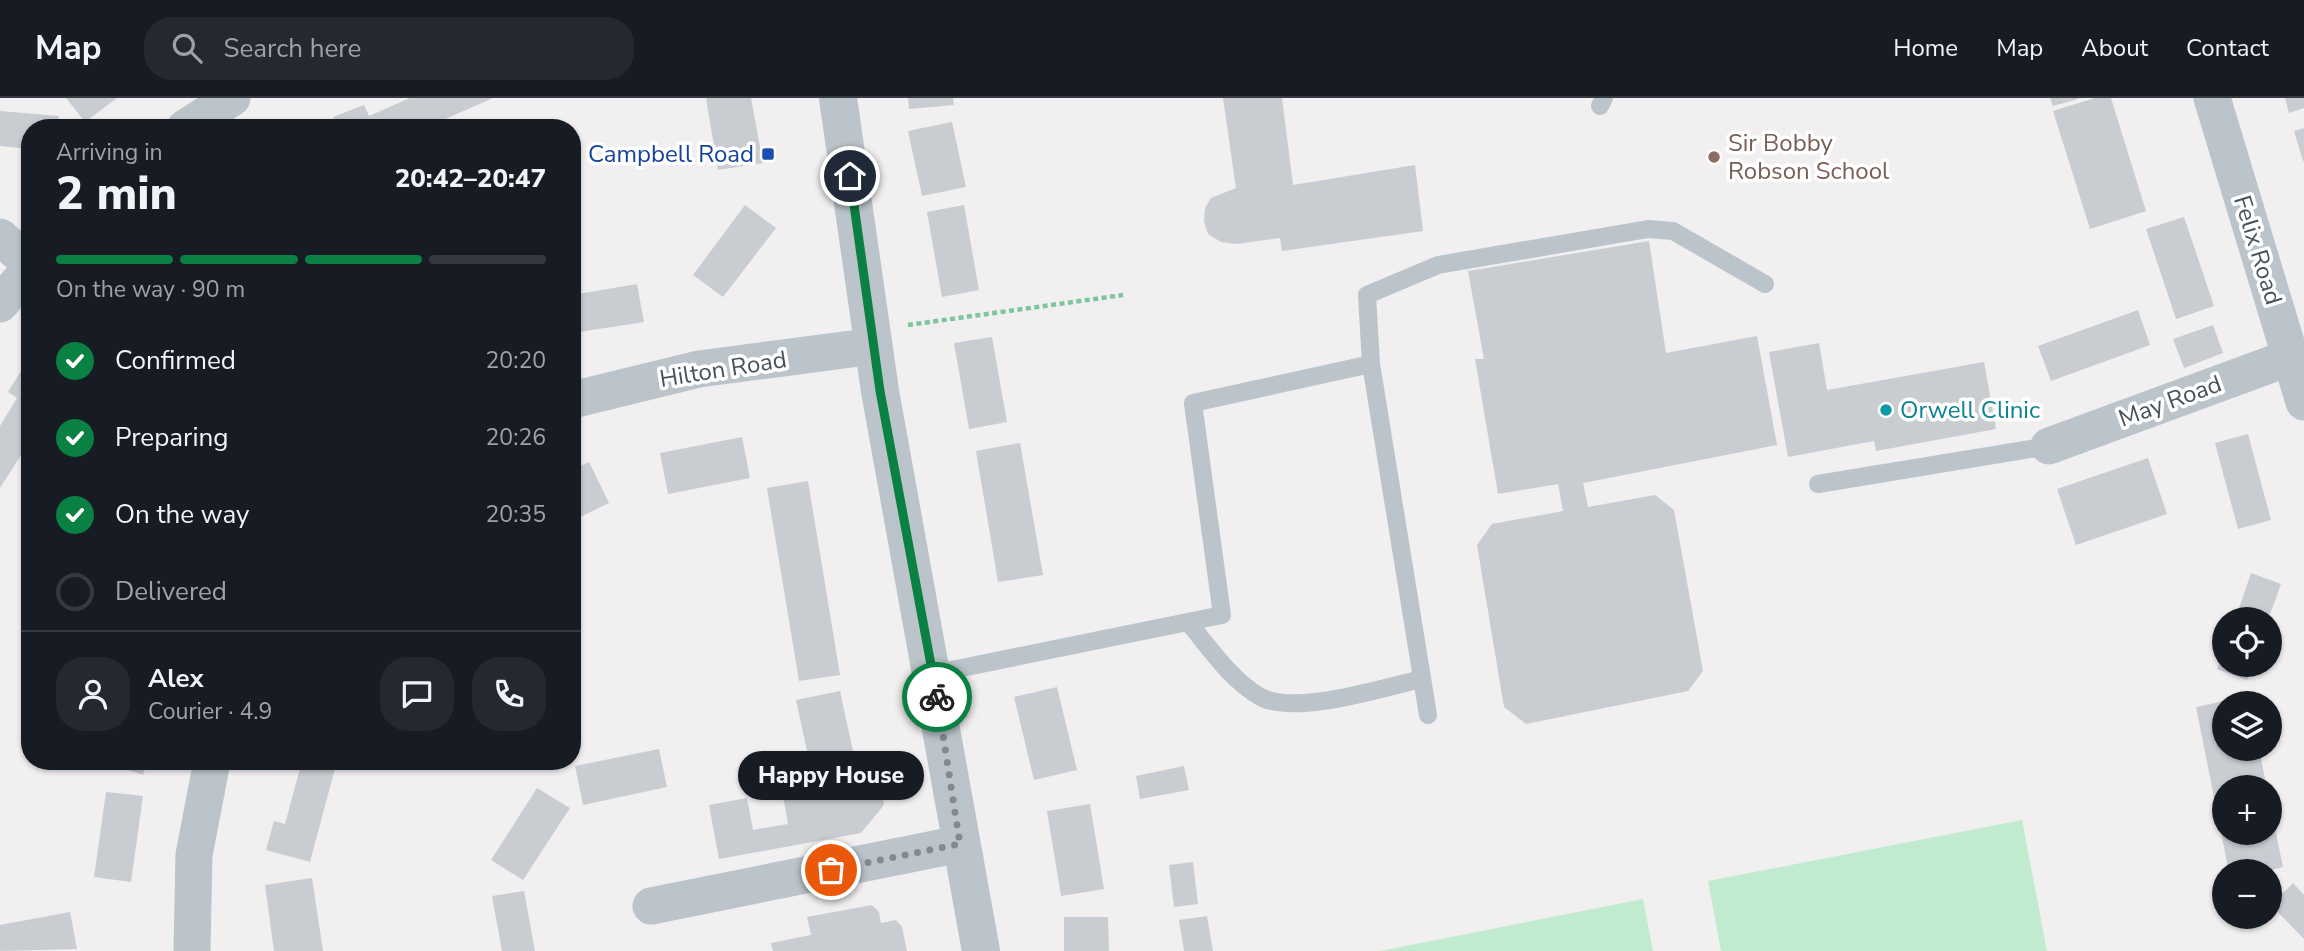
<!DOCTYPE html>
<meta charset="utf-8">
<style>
:root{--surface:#171b24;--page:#242831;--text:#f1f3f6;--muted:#9ea1a6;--line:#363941;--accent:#0b8043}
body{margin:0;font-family:"Nunito Sans",sans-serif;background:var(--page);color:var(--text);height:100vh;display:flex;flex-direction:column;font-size:26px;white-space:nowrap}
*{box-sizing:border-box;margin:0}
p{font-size:23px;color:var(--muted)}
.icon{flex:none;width:38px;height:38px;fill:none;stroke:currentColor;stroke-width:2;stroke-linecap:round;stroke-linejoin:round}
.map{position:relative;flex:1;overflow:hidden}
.panel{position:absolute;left:21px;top:21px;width:560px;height:651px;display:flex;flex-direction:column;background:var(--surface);border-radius:28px;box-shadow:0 2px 5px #0004}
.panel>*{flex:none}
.fabs{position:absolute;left:2212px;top:509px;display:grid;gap:14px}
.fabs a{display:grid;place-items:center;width:70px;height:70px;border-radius:50%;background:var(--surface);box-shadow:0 2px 5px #0004;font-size:35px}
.pin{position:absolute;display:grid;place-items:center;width:60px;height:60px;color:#fff;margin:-30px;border:4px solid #fff;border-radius:50%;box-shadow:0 2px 7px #0007}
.courier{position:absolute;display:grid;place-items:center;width:70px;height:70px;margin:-35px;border:5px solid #0b8043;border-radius:50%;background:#fff;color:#222;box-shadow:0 2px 9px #0007}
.bubble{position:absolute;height:49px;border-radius:24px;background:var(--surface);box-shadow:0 2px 5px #0004;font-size:23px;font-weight:800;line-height:49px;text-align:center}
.summary em{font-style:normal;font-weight:800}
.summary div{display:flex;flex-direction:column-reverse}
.summary{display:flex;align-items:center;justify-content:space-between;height:119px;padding:0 35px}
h1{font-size:46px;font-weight:800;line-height:52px}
.bar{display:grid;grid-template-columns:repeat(4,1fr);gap:10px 7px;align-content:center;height:84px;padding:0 35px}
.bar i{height:9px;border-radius:5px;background:var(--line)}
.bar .selected{background:var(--accent)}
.bar p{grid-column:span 4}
.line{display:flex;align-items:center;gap:18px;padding:0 35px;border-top:2px solid var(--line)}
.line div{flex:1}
.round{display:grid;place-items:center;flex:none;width:74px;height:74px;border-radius:28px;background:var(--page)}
ol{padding:0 35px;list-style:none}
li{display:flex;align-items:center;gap:21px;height:77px}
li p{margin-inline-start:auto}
li .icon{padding:7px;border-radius:50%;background:var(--accent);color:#fff;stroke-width:4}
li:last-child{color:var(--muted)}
li i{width:38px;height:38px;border:4px solid var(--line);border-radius:50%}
header{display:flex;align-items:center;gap:42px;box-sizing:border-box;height:98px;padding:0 35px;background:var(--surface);border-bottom:2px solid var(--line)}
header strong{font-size:33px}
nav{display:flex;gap:38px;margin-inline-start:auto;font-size:24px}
.search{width:490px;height:63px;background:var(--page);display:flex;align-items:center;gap:18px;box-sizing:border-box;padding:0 24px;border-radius:28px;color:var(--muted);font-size:26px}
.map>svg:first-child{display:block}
</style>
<header>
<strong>Map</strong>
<div class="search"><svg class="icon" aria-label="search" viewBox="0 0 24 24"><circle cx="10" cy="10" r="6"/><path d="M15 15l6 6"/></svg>Search here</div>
<nav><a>Home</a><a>Map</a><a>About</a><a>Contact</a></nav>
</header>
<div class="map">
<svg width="2304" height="853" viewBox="0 0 2304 853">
<rect width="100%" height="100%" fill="#f1efef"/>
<path fill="#c1ebce" d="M2022,722L2047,853H1721L1708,783Z
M1643,801L1653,853H1380Z"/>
<path fill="#c9ccd1" d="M66,0H117L85,24Z
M410,0H493L425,30H338L333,19L364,7L369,18Z
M706,0H751L763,65L718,72Z
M908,0H953L954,7L909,11Z
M1223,0H1282L1293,87L1415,67L1423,133L1282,153L1280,140L1237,146L1221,144L1208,136L1204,123L1205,110L1211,100L1236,90Z
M2050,0H2078V1L2053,8Z
M2095,0H2111L2146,113L2090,131L2053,13Z
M2285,0H2304V10L2289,15Z
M0,13L59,18L58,30H30V51L0,48Z
M952,24L966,89L922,98L908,33Z
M2304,30V63H2303L2294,33Z
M745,107L776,130L723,199L693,177Z
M964,107L979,192L942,199L927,114Z
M2184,119L2214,208L2176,221L2146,131Z
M1649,143L1666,255L1757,238L1777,347L1583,385L1588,409L1655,397L1674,412L1703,573L1688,593L1526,626L1504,609L1477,447L1492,426L1563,413L1558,386L1498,396L1475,261H1484L1468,173Z
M637,186L644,224L572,235V197Z
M2138,212L2150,247L2051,283L2038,248Z
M2213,227L2223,255L2184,270L2173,241Z
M992,239L1007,324L969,331L954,245Z
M1819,245L1827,292L1984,264L1996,331L1876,353L1874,343L1788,359L1769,254Z
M24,268L30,272V343L0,390V328L17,300L8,294Z
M2248,336L2271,422L2238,431L2215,345Z
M742,339L750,380L668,396L660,355Z
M1020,345L1043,477L998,484L976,353Z
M2148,360L2167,416L2076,447L2057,391Z
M589,364L609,405L572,423V372Z
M808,383L840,577L799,583L767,390Z
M2251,475L2281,486L2268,522H2235Z
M2224,552V567H2252L2247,582L2217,571Z
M1057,589L1077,672L1034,682L1014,599Z
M840,593L854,658L810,667L796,602Z
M2248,598L2250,606H2224V651H2259L2267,690H2224V735H2270L2271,711L2283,769L2263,774H2229L2196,609Z
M659,651L667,689L583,707L575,668Z
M101,663H147L143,677Z
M302,663H337L310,764L266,752L274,723L285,726Z
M1184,668L1189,692L1140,701L1136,678Z
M877,669L884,707L861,735L719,761L709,707L747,700L753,732L788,726L781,686Z
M537,690L570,710L523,782L491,762Z
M106,694L143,698L131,784L94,779Z
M1090,706L1104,791L1061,798L1047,713Z
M1193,764L1198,806L1174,809L1169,767Z
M312,780L323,853H274L265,787Z
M2293,785L2304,797V841L2271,807Z
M524,793L535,853H502L492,798Z
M872,807L879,814L881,825L896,822L902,829L907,853H773L771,845L811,837L807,819Z
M70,814L77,851L0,853V827Z
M1207,818L1213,853H1184L1179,822Z
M1064,819H1108L1109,853H1064Z"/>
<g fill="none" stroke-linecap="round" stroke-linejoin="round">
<path stroke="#7cc69c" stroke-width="4.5" stroke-dasharray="5 3.5" stroke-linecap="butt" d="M908,227L1123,197"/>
<path stroke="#bbc4ca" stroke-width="18" d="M1600,8L1604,0
M1818,386L2049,348
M1188,524C1209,549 1230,581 1259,598C1293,619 1384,589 1422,581
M932,576L1222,517L1193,305L1371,266
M1428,617L1371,266L1367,197L1438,167L1648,131L1673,133L1765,186"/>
<path stroke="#bbc4ca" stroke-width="37" d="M2212,0L2304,304
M185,30L232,0
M0,139L30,165
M0,206L30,171
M572,302L699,271L874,248
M2049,348L2291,259
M651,808L960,746
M192,853L194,757L212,663"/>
<path stroke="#bbc4ca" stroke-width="38" d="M838,0L880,293L981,853"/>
</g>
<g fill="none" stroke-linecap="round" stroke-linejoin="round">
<path stroke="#838a8e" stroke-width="7" stroke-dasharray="0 12.6" d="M831,772L960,746L937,599"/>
<path stroke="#0b8043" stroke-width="9" d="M850,78L880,293L937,599"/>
</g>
<rect fill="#1a4fb4" stroke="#fff" stroke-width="2.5" x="761" y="49" width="14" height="14" rx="3.5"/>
<circle fill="#8d6e63" stroke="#fff" stroke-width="2.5" cx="1714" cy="59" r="7"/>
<circle fill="#0f9aa8" stroke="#fff" stroke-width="2.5" cx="1886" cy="312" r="7"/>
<g text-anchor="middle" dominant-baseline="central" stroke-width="7" stroke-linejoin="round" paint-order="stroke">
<g font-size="24" fill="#785e54" stroke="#fff" text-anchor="start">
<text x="1728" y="45">Sir Bobby<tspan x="1728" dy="28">Robson School</tspan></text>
</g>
<g font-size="24" fill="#164399" stroke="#fff" text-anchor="end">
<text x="754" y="56">Campbell Road</text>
</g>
<g font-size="24" fill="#48535a" stroke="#fff">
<text transform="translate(2258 152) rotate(73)">Felix Road</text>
<text transform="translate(723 271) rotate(-9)">Hilton Road</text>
<text transform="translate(2170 303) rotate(-20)">May Road</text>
</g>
<g font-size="24" fill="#0d838f" stroke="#fff" text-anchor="start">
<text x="1900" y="312">Orwell Clinic</text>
</g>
</g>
</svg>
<div class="fabs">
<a><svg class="icon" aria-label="locate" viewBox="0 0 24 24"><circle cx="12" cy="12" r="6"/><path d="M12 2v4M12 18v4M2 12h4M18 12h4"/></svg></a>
<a><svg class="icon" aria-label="layers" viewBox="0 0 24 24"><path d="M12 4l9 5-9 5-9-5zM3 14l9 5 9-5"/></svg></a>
<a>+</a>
<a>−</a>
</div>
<div class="pin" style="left:831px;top:772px;background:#ea580c"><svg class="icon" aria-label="bag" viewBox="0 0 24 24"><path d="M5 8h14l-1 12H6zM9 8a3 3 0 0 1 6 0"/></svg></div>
<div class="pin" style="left:850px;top:78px;background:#1f2937"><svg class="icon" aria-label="home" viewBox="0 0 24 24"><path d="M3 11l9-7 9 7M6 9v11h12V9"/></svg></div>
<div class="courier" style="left:937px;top:599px"><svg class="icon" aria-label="bike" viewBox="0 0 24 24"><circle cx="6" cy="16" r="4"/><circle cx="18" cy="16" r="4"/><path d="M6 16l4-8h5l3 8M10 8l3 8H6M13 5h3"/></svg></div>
<div class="bubble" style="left:738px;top:653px;width:186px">Happy House</div>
<section class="panel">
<div class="summary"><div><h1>2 min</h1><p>Arriving in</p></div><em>20:42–20:47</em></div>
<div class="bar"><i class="selected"></i><i class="selected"></i><i class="selected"></i><i></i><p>On the way · 90 m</p></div>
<ol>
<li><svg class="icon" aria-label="check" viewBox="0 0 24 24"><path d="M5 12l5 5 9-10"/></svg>Confirmed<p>20:20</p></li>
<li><svg class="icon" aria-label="check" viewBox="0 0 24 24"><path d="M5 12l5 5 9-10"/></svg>Preparing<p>20:26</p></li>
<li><svg class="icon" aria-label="check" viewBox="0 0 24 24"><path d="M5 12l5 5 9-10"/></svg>On the way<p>20:35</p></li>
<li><i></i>Delivered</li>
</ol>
<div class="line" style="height:126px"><a class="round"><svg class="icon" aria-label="person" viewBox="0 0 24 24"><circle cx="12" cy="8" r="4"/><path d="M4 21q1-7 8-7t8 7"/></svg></a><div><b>Alex</b><p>Courier · 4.9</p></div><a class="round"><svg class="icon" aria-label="chat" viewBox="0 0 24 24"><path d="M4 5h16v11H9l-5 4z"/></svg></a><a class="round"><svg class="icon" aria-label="phone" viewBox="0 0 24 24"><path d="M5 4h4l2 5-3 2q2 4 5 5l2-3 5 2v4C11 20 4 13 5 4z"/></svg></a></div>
</section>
</div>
